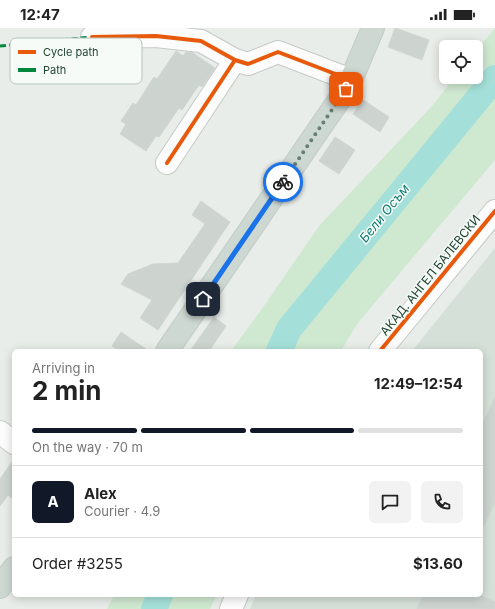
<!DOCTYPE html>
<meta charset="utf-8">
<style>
:root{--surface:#fff;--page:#f2f2f2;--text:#222;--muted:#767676;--line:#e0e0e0;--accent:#111827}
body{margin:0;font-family:Inter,sans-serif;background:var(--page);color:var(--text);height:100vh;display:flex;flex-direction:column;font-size:15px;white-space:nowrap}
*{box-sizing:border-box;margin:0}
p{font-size:13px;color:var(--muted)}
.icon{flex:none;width:22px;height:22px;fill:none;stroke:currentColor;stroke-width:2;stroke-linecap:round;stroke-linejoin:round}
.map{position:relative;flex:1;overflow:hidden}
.details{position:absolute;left:12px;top:321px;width:471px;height:248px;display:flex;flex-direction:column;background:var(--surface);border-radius:6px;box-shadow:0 2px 10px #0003}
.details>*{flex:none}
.controls{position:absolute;left:439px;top:12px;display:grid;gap:8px}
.controls a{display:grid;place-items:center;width:44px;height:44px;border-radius:6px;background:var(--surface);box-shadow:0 2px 10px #0003;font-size:20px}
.pin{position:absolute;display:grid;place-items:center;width:34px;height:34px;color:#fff;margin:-17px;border-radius:8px;box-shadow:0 2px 6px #0006}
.courier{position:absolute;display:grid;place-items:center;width:40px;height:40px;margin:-20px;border:3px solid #1a73e8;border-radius:50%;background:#fff;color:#222;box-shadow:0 1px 5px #0007}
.head em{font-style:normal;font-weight:700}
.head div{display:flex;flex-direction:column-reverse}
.head{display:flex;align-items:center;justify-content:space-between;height:68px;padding:0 20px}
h1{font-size:26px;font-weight:700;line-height:30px}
.bar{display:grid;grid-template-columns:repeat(4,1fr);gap:6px 4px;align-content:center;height:48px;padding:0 20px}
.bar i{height:5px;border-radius:3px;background:var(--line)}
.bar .active{background:var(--accent)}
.bar p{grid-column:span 4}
.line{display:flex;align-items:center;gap:10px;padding:0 20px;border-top:1px solid var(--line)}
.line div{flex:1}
.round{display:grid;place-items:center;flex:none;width:42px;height:42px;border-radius:6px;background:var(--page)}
.status{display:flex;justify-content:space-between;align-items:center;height:28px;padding:0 20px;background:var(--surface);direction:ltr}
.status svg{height:11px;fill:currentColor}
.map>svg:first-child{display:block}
</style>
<div class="status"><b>12:47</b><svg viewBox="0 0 49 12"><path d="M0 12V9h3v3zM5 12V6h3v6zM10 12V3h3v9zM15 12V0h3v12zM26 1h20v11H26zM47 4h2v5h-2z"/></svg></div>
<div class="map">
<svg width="495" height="581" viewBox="0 0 495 581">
<rect width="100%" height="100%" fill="#e8ede9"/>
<path fill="#d5e0d8" d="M495,220V581H250L256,567H481V323H412Z"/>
<path fill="#cfe8d0" d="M495,0V132L357,296L341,323H231L259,285L319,198L432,78L455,49H476V23Z
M114,567H217L210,581H107Z"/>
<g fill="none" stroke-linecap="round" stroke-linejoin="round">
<path stroke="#a4e0d9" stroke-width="26" d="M279,323L289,301L495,50
M154,581L160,567"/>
</g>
<path fill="#cdd4d0" stroke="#d0d6d2" d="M395,0L429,12L422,32L388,19Z
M176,23L183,28L186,24L193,25L215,40L202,59L199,57L182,82L179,80L159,109L156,108L146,123L120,106L126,96L121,93L133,75L136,77L154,49L157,51Z
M363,72L389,89L380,104L353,86Z
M335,109L355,122L339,146L319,133Z
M201,173L230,194L158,302L140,290L152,272L121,256L128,246L153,236L178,235L205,196L192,187Z
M214,289L226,298L209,323H190Z
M121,304L149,323H120L112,318Z
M495,369V474L481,504V399Z
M14,431V472L8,467L0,478V451Z
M423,567H480L495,574V581H417Z"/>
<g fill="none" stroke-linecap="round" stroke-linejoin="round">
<defs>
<path id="minor" d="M92,9L156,8L201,13L235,32L248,36L278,24L351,52
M167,135L235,32
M380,323L495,183
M0,404L14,415
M231,581L237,567"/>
<path id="major" d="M167,323L341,69L351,52L373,0
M0,559L14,540"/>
</defs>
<use href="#minor" stroke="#c4cac6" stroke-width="24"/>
<use href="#major" stroke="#c2ccc6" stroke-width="24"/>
<use href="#minor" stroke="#fcfcfc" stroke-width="22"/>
<use href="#major" stroke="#ced8d3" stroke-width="22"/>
<path stroke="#00873e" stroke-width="3" stroke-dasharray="6 3" stroke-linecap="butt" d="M0,18L92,9"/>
<defs>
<path id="cycleway" d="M92,9L156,8L201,13L235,32L248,36L278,24L351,52
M167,135L235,32
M380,323L495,183"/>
</defs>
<use href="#cycleway" stroke="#f6fbf7" stroke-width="6"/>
<use href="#cycleway" stroke="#e8590c" stroke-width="4"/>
</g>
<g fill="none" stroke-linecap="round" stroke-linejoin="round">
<path stroke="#677f71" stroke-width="4" stroke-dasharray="0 7.2" d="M283,154L346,61"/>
<path stroke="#1a73e8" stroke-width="5" d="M203,271L283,154"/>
</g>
<g text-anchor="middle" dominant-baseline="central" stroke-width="3" stroke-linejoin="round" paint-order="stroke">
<g font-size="12" fill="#214431" stroke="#f6fbf7">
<text transform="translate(430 247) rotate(-51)">АКАД. АНГЕЛ БАЛЕВСКИ</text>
</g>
<g font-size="13" font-style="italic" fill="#127d73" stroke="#f6fbf7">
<text transform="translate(384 185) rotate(-51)">Бели Осъм</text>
</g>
</g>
<rect x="10" y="10" width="132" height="46" rx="6" fill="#f6fbf7" stroke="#b6c4bc" stroke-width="1"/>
<rect x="18" y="22" width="18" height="4" fill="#e8590c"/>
<rect x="18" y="40" width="18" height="4" fill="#00873e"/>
<g font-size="11" fill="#214431">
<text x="43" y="28">Cycle path</text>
<text x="43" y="46">Path</text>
</g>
</svg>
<div class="controls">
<a><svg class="icon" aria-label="locate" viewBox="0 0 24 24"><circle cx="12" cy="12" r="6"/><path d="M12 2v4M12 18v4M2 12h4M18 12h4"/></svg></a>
</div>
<div class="pin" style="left:346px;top:61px;background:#ea580c"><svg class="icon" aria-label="bag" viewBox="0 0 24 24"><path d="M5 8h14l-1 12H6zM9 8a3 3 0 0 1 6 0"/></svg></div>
<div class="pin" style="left:203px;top:271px;background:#1f2937"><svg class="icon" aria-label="home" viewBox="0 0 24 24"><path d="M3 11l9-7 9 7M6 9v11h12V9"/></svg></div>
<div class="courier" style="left:283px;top:154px"><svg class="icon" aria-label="bike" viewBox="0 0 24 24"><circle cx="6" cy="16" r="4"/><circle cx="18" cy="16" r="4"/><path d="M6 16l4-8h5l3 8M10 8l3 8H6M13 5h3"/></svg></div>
<section class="details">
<div class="head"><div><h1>2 min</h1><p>Arriving in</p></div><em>12:49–12:54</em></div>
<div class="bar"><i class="active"></i><i class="active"></i><i class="active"></i><i></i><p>On the way · 70 m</p></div>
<div class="line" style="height:72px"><b class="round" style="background:var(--accent);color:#fff">A</b><div><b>Alex</b><p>Courier · 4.9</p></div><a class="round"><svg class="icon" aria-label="chat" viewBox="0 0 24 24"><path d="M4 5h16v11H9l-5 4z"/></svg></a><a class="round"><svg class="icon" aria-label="phone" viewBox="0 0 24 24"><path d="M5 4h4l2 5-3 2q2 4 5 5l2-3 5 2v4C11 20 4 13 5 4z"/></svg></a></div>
<div class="line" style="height:52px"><div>Order #3255</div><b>$13.60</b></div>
</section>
</div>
